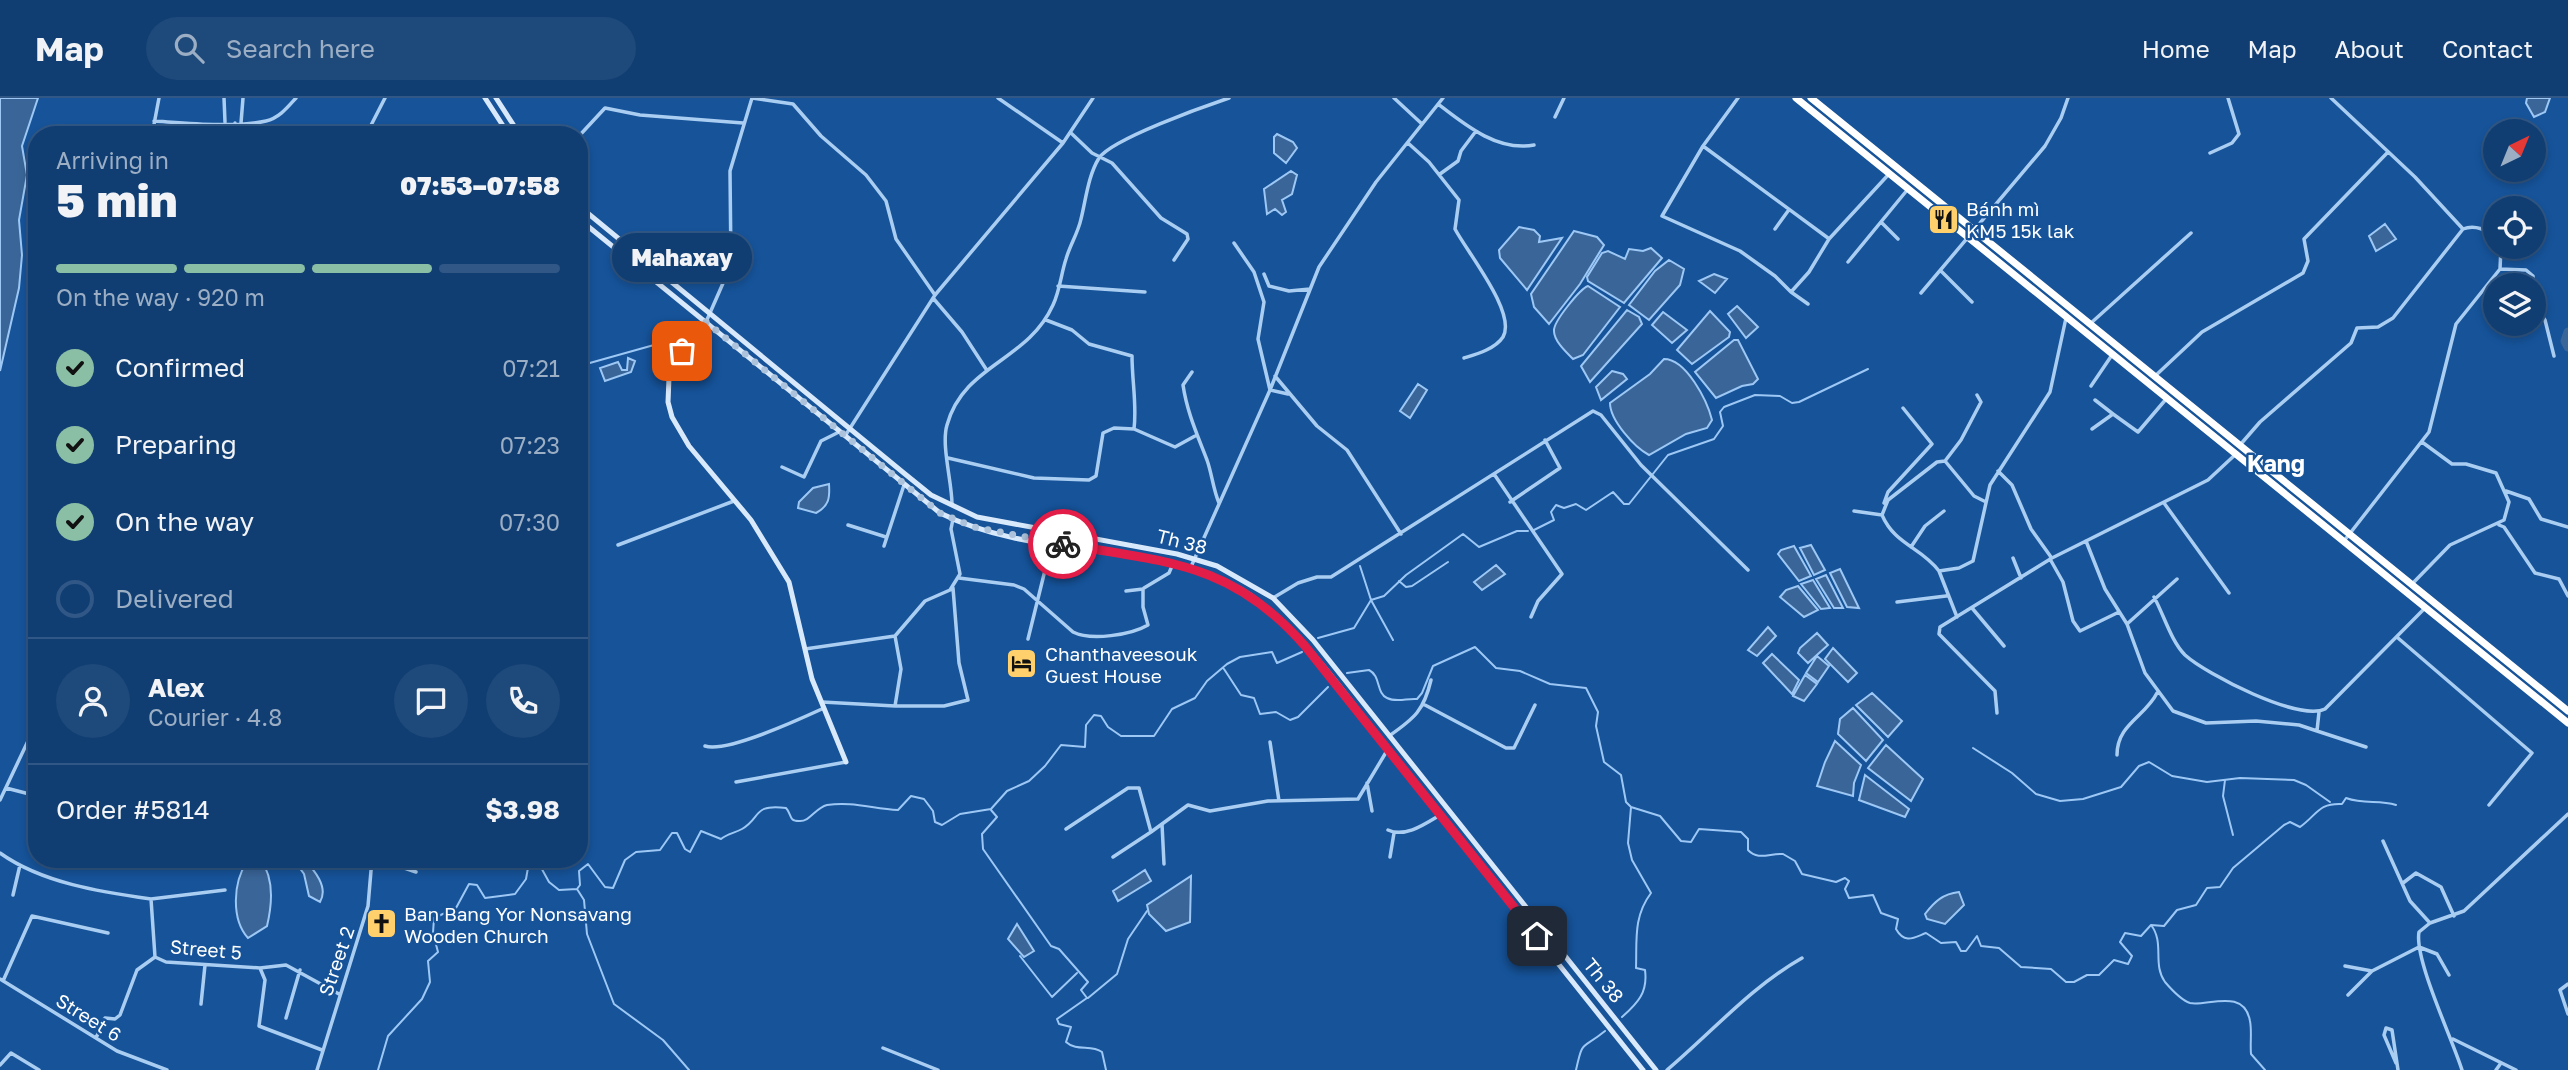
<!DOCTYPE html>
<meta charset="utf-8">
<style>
:root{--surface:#103e73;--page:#1e497b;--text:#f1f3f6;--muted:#9caec4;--line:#305785;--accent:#8abfa5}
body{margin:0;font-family:"Golos Text",sans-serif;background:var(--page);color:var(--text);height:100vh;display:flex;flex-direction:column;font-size:26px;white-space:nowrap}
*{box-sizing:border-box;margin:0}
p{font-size:23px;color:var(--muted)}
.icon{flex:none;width:38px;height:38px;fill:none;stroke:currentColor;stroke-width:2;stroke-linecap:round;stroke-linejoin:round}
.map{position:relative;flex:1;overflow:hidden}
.details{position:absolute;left:28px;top:28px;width:560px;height:742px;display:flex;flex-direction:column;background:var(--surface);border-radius:28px;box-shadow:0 4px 10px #0003,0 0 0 2px var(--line)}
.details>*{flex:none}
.needle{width:46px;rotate:43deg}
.controls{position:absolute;left:2483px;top:21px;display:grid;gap:14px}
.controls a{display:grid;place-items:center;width:63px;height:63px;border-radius:50%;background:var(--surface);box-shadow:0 4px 10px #0003,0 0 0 2px var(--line);font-size:35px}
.pin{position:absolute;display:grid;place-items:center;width:60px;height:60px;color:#fff;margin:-30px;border-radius:14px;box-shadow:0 4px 10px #0006}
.courier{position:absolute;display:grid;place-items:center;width:70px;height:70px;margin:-35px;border:5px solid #e11d48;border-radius:50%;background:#fff;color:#222;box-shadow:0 2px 9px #0007}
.bubble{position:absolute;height:49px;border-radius:24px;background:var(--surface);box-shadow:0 4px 10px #0003,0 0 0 2px var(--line);font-size:23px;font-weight:800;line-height:49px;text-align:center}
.head em{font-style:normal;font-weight:800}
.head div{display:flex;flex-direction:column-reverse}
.head{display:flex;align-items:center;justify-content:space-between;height:119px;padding:0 28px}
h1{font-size:46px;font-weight:800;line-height:52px}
.bar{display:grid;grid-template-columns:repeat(4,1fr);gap:10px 7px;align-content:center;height:84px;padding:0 28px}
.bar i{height:9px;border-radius:5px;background:var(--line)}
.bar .selected{background:var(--accent)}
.bar p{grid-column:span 4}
.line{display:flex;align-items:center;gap:18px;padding:0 28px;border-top:2px solid var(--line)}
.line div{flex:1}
.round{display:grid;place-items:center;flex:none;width:74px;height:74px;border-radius:37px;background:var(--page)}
ol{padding:0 28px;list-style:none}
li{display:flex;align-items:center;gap:21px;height:77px}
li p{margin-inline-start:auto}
li .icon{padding:7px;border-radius:50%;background:var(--accent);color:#111;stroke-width:4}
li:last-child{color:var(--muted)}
li i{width:38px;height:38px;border:4px solid var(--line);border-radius:50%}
header{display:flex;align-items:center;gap:42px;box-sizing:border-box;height:98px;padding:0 35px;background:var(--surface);border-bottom:2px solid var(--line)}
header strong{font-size:33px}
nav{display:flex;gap:38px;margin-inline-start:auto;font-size:24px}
.search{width:490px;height:63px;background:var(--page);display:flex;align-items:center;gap:18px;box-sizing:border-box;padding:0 24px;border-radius:38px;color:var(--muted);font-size:26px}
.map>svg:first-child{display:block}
</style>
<header>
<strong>Map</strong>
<div class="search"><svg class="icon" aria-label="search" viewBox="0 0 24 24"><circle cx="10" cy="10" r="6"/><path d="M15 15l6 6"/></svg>Search here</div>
<nav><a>Home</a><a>Map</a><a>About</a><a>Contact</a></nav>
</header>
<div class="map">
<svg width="2568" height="972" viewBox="0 0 2568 972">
<rect width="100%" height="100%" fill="#165399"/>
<path fill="#3a6598" stroke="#9dc8f5" stroke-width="2" d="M0,0H38L22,48L27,77L19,122L22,157L19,190L0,273Z
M2527,0H2550L2545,14L2534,19L2526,5Z
M1277,36L1293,44L1297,50L1286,65L1274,55V39Z
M1291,73L1297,77L1292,96L1282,102L1286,114L1282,117L1275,111L1267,116L1264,91Z
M2385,126L2396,141L2376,153L2369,138Z
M1519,129L1534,132L1540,138L1539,144L1562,140L1527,192L1500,160L1499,152Z
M1574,133L1597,139L1604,147L1580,186L1549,226L1534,209L1531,196Z
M1651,150L1662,160L1624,205L1588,183L1587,179L1602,155L1608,153L1625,161L1629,151L1643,153Z
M1669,162L1684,171L1680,187L1649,222L1629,207L1655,173Z
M1714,176L1727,181L1715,195L1699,183Z
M1588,188L1620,209L1583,257L1573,261C1566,254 1554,243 1554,233C1553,224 1580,191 1588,188Z
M1737,208L1758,229L1746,240L1728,216Z
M1627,212L1639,219L1642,226L1590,284L1581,268Z
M1710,213L1730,234L1729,239L1692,266L1677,252Z
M1663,214L1687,232L1672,245L1652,227Z
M1734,242H1738L1758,281L1753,286L1742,288L1716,300L1695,274Z
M628,260L635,263L631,274L605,283L600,270L618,264L622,272H627Z
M1664,261C1686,261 1707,302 1712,322L1707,330L1686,336L1649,357C1634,349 1610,322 1610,305L1650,276Z
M1612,273L1623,276L1627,281L1601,302L1596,289Z
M1418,286L1427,292L1410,320L1400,313Z
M829,386C830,400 829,408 816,415L798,410L799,404L813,390Z
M1811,447L1825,472L1814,477L1800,450Z
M1794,448L1811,478L1799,483L1778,456L1781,452Z
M1496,467L1505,476L1482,492L1474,484Z
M1840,471L1859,510L1847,509L1830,475Z
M1826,477L1843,510H1834L1816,481Z
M1813,482L1830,510L1821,511L1801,486Z
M1798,488L1818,512L1804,519L1780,499L1786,492Z
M1768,529L1776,538L1757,558L1748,552Z
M1817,535L1828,547L1808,565L1798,555L1800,550Z
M1833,550L1857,575L1848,584L1825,561Z
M1772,556L1799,582L1792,596L1763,565Z
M1817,558L1829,568L1818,584L1806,575Z
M1805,577L1817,586L1804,603L1793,598Z
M1872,595L1902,623L1888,639L1856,607Z
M1853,610L1883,642L1866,663L1838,636L1840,621Z
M1835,643L1861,667L1854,685L1853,698L1817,688L1825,664Z
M1886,647L1923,681L1911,703L1868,670Z
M1865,677L1909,711L1905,719L1859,702Z
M260,761C275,780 272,807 267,828L248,840C231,821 233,784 247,764Z
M268,761H304C314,772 329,789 320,804L309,798L304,776L296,765L274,770Z
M1145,772L1151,783L1118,803L1113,793Z
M1191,778L1190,824L1166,833L1149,816L1147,807Z
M1959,794L1964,807L1945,826L1927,821L1925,816C1935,803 1943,796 1959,794Z
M1017,826L1034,853L1024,859L1008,841Z"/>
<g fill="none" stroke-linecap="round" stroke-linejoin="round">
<path stroke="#9dc8f5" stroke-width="2" d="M579,268L654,247
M1534,432L1554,422L1551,414L1556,407L1564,410L1576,406L1586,412L1613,394L1624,406H1629L1668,357L1714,341L1723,328L1720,314L1724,309L1755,297L1780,298L1792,305L1799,304L1868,271
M1360,468L1371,502L1393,542
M1399,483L1406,489L1412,488L1448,464
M1318,540L1354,530L1371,502L1384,498L1406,477L1463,436L1479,449L1517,433H1528
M1224,571L1241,597L1254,600L1260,616L1276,614L1290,622L1298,619L1328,589
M1347,575L1369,572C1381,578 1376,595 1387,600C1397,605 1407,600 1417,601L1422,595L1433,568L1475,549L1496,570L1520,573L1550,586L1586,590L1598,614L1596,628L1604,664L1621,677L1626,704L1631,709L1660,718L1681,743L1691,744L1699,731L1741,734L1748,741V752C1758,763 1770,755 1783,756L1795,763L1802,776L1836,784L1845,780L1849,783L1845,791L1849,800L1873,797L1881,815L1898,821L1896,831C1905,847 1915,839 1926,835L1941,845L1956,844L1961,853H1966L1977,838L1981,848L1999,850L2021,869L2051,871L2066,884H2074L2087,877H2099L2114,862L2128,866L2132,858L2120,844L2125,835L2141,838L2151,827L2164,828L2177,812L2196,807L2207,790L2220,789L2233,770L2284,727L2290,724L2300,729C2318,716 2318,705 2342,706L2346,700C2365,707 2379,701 2396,707
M1973,650L2012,675L2036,696L2060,703L2083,701L2121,689L2139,668L2149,664L2172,678L2207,684L2240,680L2294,682L2306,687L2330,704
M2225,682L2223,698L2233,737
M991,712L997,719L982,736L983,751L1051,848L1059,851L1088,884L1081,892L1087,900L1057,921L1059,926L1071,929L1066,944C1077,954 1091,946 1102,954L1106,972
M577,791L584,802L587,836L614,906L663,942L689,972
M2151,827C2165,845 2152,866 2165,884C2171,891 2181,902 2190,905C2206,909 2244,889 2250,923C2252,933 2250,945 2251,956L2265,972
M1020,858L1052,899L1077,875
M1088,900L1117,876L1128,841L1147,813
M1622,919C1638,905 1648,894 1645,872L1636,870C1637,843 1633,819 1651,795L1632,762L1628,745L1631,709
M378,972L388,938L422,901L430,884L428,863L438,854L433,835L434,820L456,810L469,786L477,787L485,800L515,796L526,781L529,764H538L549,784L559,792L577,791L580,787L579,773L588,766L605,789L613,790L625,762L636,754L660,752L672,735H677L685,751L690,754L701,733L721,741C727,736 735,735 742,731C762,719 752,706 786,710C792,716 788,723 799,723C810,724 815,710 827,707C852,703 874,711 898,712L911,698L924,701L933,713L935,724L942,727L960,716L991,711L1007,693L1029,683L1045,668L1061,647L1085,649L1086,627L1094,617L1101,618L1108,629L1121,638H1154L1172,611L1195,600L1207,583L1227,566L1240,559L1272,554L1277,565L1302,554
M1576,972C1583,940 1582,952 1605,933"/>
<path stroke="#3a6598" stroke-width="9" d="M2568,234L2565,243L2568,249"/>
<path stroke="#aacdf2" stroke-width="3.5" d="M224,0L225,24
M752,0L793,6L821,38L866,77L886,103L896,141L935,197
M998,0L1063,45
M1394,0L1422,26
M1738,0L1703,48L1662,118L1740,153L1775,178L1791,194L1809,174L1829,141L1889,76
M2331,0L2415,79L2463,131C2475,126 2488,132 2496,141
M1438,6C1465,27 1498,54 1534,47
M1555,19L1564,0
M154,23C185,25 235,30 266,23C279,20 287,10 296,0
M241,25L243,0
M1071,35L1092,55L1112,65L1161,120L1187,136L1188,141L1174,162
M152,37L159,0
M234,37L235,25
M366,37L385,0
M579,38L605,10L640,17L743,25
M1408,45L1429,64L1459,102L1455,131C1467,154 1517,215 1503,239C1495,251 1477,256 1464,260
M1703,48L1828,140
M2210,55L2232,45L2239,36L2228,0
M1440,76L1458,63L1461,53L1476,33
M1881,124L1898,141
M1775,131L1788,113
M1234,145L1254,174L1264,204L1258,241L1270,292L1288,296
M1848,164L1908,91
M2500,171L2501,149
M1941,173L1972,204
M1264,176L1269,188L1289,193L1310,191
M1058,188L1145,194
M1791,194L1808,206
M1921,195L2045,48L2061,20L2068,0
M933,200L962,234L986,271
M2534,206L2545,222L2554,258
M706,224L731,167L730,73L752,0
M2091,225L2191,135
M1192,274L1183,287C1187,314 1197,336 1207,362C1212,376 1213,391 1219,405
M1275,278L1317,328L1347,352L1401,436
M2154,279L2202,234L2303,175L2308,163L2304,141L2388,54
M2091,288L2112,257
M1977,297L1981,304L1961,342L1945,363L1937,364L1888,402L1882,417C1895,447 1921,449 1939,473L1959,470L1973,463L1990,387L2050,294L2066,220
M2095,302L2113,316
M1134,331L1175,349L1195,338
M2092,331L2113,316L2138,334L2167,300
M845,338L935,197L1063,45L1093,0
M2240,347L2260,324L2351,245L2357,230L2378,229L2393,220L2463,131
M948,360L1034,380L1089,382L1096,378L1103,335L1114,330L1134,331C1137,307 1132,283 1132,258L1089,246L1072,232L1046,222
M1945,363L1974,398L1984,403
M782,369L804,379L821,343L839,334
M1998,373L2012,387L2031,431L2051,459
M1494,376L1562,476L1538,503L1531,519
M2506,393L2529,401L2541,421L2568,429
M1510,404L1560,370L1545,342
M1884,405L1888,394L1932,346L1903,310
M2164,405L2229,495
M952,406C952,384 941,347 947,327C964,266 1027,264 1053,207C1060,192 1061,176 1066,161C1070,147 1078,135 1081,121C1086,101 1088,78 1099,60C1112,41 1205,8 1229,0
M1854,413L1882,417
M848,427L886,439
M2499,427L2504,429L2535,475L2559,481L2568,498
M2086,443L2105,491L2127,526L2145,575L2173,613L2206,625L2256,623L2299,627L2317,633L2319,614
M2344,443L2429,334L2456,226L2500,171L2526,172L2533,178V187
M618,447L734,403
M884,448L904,387
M1911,449L1925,428L1944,413
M2013,460L2021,480
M2050,461L2063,484L2073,523L2080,533L2119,514
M1190,471L1270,292L1319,169L1376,84L1443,0
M1939,473L1957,519
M959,480L1014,487L1024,491L1073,534C1091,543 1131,537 1148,527L1143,509V491L1126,493
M2412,486L2450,447L2504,422L2509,404L2496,375L2466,366H2452L2422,344
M1144,490L1169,475L1172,468
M2154,499C2164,517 2171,543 2185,557C2206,576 2299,624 2325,611L2425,510
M1273,500L1298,485L1317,479H1331L1593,313L1601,317L1641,367L1748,472
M1897,504L1946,498
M1972,510L2004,548
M2127,526L2177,481
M2398,540L2532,655L2489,707
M1028,541L1051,448
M805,551L895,538L925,503L950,492L960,476L951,431L953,421
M822,604L895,608L901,571L895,538
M1425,607L1506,650H1514L1535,607
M895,608H944L968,602L959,565L953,490
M1997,615L1995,593L1939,536L1940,529L2052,460L2208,382L2237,355
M2317,633L2366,649
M1389,638C1415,620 1424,612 1431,582
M1270,644L1279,703
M705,648C727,655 800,621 824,610
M2117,657C2117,626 2145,619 2157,595
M736,684L846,664
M1367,685L1372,713
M6,690L37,698
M0,702L37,624
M1066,731L1128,690H1139L1151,734L1162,726
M1388,732C1405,740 1425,726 1440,717
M2383,743L2410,803L2430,825
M0,755C42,785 101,794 151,801L155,859L166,864L260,870L286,867L339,896
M1113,759L1151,734
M1390,759L1394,735
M378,761L416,774
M1164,766L1162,726L1188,707L1210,713L1268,703L1358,701L1388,651
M2403,785L2416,775L2441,789L2454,818
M13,797L20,767
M151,801L225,792
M2345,868L2372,873L2419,849L2437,856L2449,877
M260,870L265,882L259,928L322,952
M0,881L117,953L167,972
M3,883L32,818L108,835
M2568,886L2560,892L2568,916
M2348,897L2372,873
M201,906L205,867
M286,920L300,872
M96,940L105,920L115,921L120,917L137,872L155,859
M2453,941L2516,972
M883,950L938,972
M2396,965L2384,937L2386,930L2392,932L2398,972
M0,967L11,955L39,972
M317,972L368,808L372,761
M1667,972C1712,934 1751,889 1802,860
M2462,972C2452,940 2414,861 2419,834L2430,825L2464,813L2568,716
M2496,972L2501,965"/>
<path stroke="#d9e9fc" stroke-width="5" d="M485,0L509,37
M496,0L520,37
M579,108L905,376L931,397L977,419L1177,456L1217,468L1273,500L1313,542L1656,972
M579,121L940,415C1030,460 1140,444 1231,486C1292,514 1357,613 1399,666C1481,768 1562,870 1643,972
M706,224L682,253L669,280L668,304L672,319L689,348L751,422L789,484L812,581L846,664"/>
<path stroke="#fff" stroke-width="7" d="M1796,0L2568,625
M1811,0L2568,613"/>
</g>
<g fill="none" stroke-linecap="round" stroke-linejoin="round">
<path stroke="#adc3db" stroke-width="7" stroke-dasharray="0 12.6" d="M682,253L706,224L940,415L974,429L1063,446"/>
<path stroke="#e11d48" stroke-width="9" d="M1063,446C1166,464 1232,464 1305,548L1537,838"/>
</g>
<defs>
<symbol id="restaurant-square" viewBox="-11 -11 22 22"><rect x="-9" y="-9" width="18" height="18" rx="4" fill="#ffd06b" stroke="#165399"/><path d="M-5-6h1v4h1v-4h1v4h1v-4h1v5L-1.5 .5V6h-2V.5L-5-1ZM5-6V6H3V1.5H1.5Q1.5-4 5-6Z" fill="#111"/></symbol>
<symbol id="hotel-square" viewBox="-11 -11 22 22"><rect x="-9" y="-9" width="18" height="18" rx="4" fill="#ffd06b" stroke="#165399"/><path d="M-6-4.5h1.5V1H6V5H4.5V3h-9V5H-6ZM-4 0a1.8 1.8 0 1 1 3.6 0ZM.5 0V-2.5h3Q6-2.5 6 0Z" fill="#111"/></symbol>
<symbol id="church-square" viewBox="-11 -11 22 22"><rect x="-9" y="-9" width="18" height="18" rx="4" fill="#ffd06b" stroke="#165399"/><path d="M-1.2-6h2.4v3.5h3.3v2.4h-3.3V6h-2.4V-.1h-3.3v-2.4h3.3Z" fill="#111"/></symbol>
</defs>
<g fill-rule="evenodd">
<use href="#restaurant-square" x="1926" y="104" width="35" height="35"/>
<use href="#hotel-square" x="1004" y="548" width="35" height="35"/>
<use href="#church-square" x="364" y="808" width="35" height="35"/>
</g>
<g text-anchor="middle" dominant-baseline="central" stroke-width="5" stroke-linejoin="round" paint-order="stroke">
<g font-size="19" fill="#fff" stroke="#165399" text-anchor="start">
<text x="1966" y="110">Bánh mì<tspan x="1966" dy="22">KM5 15k lak</tspan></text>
<text x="1045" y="555">Chanthaveesouk<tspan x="1045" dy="22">Guest House</tspan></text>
<text x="404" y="815">Ban Bang Yor Nonsavang<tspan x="404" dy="22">Wooden Church</tspan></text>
</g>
<g font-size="19" fill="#fff" stroke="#165399">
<text transform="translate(1182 443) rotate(14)">Th 38</text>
<text transform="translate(206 851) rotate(5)">Street 5</text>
<text transform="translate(336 863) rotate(-71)">Street 2</text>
<text transform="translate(1604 882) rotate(51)">Th 38</text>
<text transform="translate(89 919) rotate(32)">Street 6</text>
</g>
<g font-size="23" font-weight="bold" fill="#fff" stroke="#165399">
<text x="2276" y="365">Kang</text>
</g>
</g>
</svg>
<div class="controls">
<a><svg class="needle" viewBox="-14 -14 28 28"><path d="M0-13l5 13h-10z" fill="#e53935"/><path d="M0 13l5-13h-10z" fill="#9caec4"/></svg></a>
<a><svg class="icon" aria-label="locate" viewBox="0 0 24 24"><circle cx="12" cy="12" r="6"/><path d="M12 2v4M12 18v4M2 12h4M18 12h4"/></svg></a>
<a><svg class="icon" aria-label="layers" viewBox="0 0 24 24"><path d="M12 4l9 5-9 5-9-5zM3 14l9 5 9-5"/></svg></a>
</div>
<div class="pin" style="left:682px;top:253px;background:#ea580c"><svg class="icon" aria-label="bag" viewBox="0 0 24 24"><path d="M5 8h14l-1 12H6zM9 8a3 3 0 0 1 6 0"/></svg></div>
<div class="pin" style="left:1537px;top:838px;background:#1f2937"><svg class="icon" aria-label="home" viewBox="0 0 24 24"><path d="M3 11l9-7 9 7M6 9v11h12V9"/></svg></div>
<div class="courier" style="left:1063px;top:446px"><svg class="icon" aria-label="bike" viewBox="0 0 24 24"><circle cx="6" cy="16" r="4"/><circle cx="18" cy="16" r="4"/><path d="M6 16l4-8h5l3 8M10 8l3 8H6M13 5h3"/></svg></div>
<div class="bubble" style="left:612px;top:135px;width:140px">Mahaxay</div>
<section class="details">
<div class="head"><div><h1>5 min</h1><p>Arriving in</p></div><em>07:53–07:58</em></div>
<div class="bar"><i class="selected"></i><i class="selected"></i><i class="selected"></i><i></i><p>On the way · 920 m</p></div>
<ol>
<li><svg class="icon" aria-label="check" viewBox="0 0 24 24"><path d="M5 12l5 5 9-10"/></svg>Confirmed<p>07:21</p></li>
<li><svg class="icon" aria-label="check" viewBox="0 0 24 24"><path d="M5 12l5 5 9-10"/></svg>Preparing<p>07:23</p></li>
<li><svg class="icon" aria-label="check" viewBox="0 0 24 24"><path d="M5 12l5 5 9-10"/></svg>On the way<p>07:30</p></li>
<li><i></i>Delivered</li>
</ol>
<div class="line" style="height:126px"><a class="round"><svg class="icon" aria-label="person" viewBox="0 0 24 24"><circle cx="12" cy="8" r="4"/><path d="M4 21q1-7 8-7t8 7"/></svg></a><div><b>Alex</b><p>Courier · 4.8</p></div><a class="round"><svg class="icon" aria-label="chat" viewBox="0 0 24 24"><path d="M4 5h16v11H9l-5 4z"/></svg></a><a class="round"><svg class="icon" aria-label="phone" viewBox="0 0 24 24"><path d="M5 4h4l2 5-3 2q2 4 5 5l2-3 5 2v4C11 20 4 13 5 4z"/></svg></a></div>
<div class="line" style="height:91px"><div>Order #5814</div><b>$3.98</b></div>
</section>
</div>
